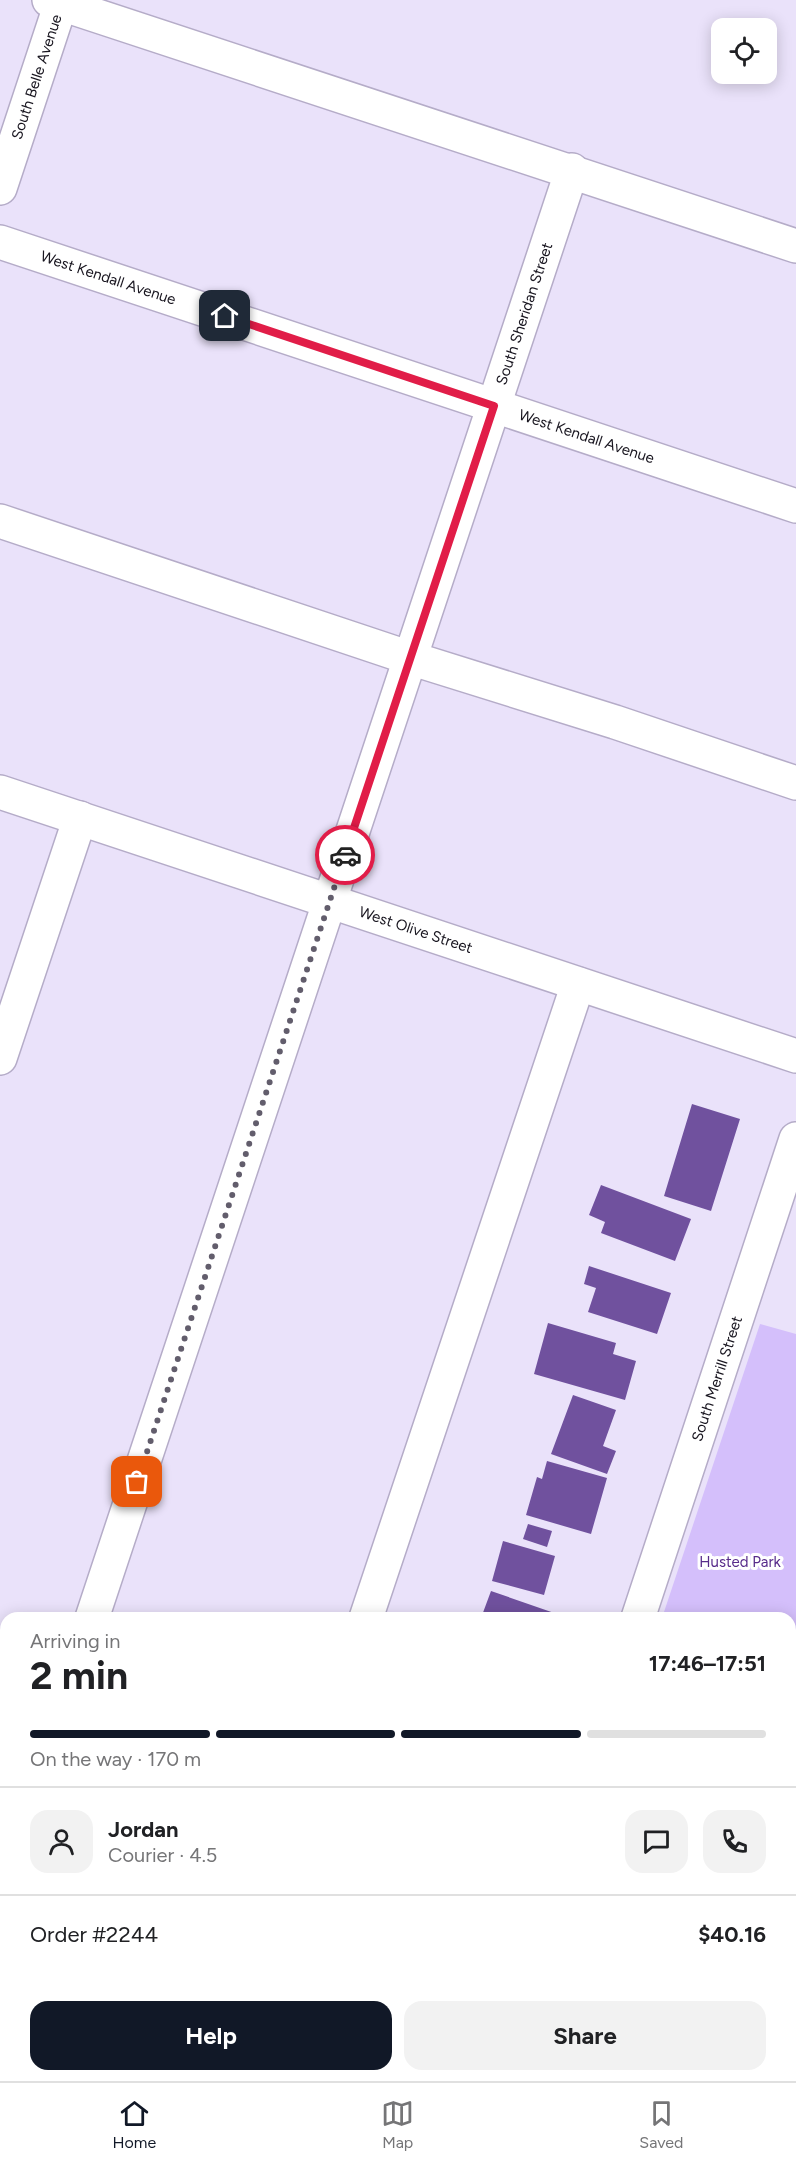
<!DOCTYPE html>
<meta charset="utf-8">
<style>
:root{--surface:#fff;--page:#f2f2f2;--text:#202124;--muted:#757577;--line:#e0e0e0;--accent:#111827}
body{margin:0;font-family:Figtree,sans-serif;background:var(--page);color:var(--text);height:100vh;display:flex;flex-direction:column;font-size:22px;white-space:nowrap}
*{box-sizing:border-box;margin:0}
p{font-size:20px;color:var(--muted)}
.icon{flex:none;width:33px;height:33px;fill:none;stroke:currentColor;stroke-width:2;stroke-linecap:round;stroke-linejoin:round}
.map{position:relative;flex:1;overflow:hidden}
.panel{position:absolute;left:0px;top:1612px;width:796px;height:470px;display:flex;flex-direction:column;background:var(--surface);border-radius:18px 18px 0 0;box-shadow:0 3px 15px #0003}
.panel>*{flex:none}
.fabs{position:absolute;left:711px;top:18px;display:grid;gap:12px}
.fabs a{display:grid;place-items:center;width:66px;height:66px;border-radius:12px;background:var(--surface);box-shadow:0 3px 15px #0003;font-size:30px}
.pin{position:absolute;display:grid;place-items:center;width:51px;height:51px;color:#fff;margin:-26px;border-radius:12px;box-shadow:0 3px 9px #0006}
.courier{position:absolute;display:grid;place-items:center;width:60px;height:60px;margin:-30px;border:4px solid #e11d48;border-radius:50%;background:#fff;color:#222;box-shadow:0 2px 8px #0007}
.head em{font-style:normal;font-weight:700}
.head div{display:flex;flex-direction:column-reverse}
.head{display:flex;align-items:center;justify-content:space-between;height:102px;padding:0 30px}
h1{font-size:39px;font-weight:700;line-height:45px}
.bar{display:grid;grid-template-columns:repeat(4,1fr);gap:9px 6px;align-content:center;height:72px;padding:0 30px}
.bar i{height:8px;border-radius:4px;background:var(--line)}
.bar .active{background:var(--accent)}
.bar p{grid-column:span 4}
.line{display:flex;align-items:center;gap:15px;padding:0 30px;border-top:2px solid var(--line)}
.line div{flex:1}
.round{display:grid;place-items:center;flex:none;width:63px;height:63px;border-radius:18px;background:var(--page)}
.primary-button{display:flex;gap:12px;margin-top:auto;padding:12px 30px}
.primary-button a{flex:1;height:69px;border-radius:18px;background:var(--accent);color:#fff;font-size:24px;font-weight:700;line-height:69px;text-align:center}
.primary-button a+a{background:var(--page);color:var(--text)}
.tabs{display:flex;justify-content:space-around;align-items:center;height:84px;border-top:2px solid var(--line);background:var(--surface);font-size:16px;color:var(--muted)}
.tabs a{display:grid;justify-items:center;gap:3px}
.tabs .active{color:var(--accent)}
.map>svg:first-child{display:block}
</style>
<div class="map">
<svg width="796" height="2081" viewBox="0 0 796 2081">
<rect width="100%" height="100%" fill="#eae2fa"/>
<path fill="#d4bffb" d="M760,1324L796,1334V2078L790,2076V1618H662Z"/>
<path fill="#70519e" d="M692,1104L740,1119L711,1211L664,1196Z
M601,1185L691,1219L675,1261L601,1233L605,1222L589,1215Z
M589,1266L671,1293L657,1334L588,1312L596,1288L584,1284Z
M548,1323L616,1343L613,1354L636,1361L625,1400L534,1374Z
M573,1395L616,1410L603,1446L616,1451L607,1474L551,1454Z
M547,1461L607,1478L591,1534L526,1515L537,1477L542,1479Z
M528,1524L552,1531L547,1547L523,1539Z
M503,1541L555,1556L544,1595L492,1581Z
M491,1591L560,1615L559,1618H481Z
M790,1944L796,1946V1980L790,1978Z
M13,2076H51L50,2081H12Z
M373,2076H430L429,2081H372Z
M528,2076H558L557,2081H527Z
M638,2076H672L671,2081H637Z"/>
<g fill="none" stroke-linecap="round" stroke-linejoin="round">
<defs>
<g id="minor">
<path d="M49,0L796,246"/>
<path id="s1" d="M0,188L62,0"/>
<path id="s2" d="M0,242L796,506"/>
<path d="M0,521L410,658L615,722L796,783"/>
<path id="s3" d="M0,792L796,1056"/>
<path d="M0,1058L80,818"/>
<path id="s4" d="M92,1618L572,170"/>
<path d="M366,1618L578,984"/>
<path id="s5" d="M638,1618L796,1139"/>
<path d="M0,1897L6,1879"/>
<path d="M790,2066L796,2068"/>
<path d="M485,2081L487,2076"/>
</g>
<path id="major" d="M0,1813L6,1819
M220,2076L223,2081"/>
</defs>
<use href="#minor" stroke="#b5acc8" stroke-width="36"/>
<use href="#major" stroke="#b5acc8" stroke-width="36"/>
<path stroke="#a49eb1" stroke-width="4" stroke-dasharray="4.5 3" stroke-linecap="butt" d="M790,1984L796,1986"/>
<use href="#minor" stroke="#fff" stroke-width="33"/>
<use href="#major" stroke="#fff" stroke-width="33"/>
</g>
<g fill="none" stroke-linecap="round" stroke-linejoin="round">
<path stroke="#625d6c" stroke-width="6" stroke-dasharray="0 10.8" d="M137,1482L345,855"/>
<path stroke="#e11d48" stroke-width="8" d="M225,316L494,406L345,855"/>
</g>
<g text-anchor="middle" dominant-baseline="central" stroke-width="6" stroke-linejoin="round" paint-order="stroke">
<g font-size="15" fill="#18151f" stroke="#fff">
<text stroke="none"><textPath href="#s1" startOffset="117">South Belle Avenue</textPath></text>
<text stroke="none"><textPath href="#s2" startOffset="114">West Kendall Avenue</textPath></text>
<text stroke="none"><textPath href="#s4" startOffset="1374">South Sheridan Street</textPath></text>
<text stroke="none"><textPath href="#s2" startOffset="618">West Kendall Avenue</textPath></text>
<text stroke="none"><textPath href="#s3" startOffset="438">West Olive Street</textPath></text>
<text stroke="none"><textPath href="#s5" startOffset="252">South Merrill Street</textPath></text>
</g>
<g font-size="15" fill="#572b8a" stroke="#fff">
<text x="740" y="1562">Husted Park</text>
</g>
</g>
</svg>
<div class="fabs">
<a><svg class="icon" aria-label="locate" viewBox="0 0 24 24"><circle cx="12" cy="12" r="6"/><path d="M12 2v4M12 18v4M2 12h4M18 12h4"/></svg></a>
</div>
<div class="pin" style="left:137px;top:1482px;background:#ea580c"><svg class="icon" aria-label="bag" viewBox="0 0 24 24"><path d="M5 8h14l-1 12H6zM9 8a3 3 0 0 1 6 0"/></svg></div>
<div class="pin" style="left:225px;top:316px;background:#1f2937"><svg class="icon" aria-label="home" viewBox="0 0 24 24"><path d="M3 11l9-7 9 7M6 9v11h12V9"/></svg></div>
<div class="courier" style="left:345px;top:855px"><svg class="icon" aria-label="car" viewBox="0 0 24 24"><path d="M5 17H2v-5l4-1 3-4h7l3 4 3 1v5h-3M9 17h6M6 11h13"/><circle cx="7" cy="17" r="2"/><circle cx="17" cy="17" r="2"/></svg></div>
<section class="panel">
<div class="head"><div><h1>2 min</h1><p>Arriving in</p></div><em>17:46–17:51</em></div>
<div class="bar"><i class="active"></i><i class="active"></i><i class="active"></i><i></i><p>On the way · 170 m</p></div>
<div class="line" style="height:108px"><a class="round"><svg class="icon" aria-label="person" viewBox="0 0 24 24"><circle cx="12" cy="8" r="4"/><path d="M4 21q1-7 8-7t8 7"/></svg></a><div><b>Jordan</b><p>Courier · 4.5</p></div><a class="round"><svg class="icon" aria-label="chat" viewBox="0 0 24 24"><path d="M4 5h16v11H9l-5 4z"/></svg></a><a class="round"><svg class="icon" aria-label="phone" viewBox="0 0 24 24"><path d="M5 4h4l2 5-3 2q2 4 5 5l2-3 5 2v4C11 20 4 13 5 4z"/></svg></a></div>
<div class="line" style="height:78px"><div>Order #2244</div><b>$40.16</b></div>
<div class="primary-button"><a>Help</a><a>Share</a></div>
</section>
</div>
<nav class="tabs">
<a class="active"><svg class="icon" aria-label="home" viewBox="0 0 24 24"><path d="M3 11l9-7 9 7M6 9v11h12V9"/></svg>Home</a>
<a><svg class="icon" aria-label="map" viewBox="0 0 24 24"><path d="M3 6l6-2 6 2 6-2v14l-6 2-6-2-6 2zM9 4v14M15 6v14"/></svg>Map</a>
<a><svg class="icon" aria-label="saved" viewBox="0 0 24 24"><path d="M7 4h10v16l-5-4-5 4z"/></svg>Saved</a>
</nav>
